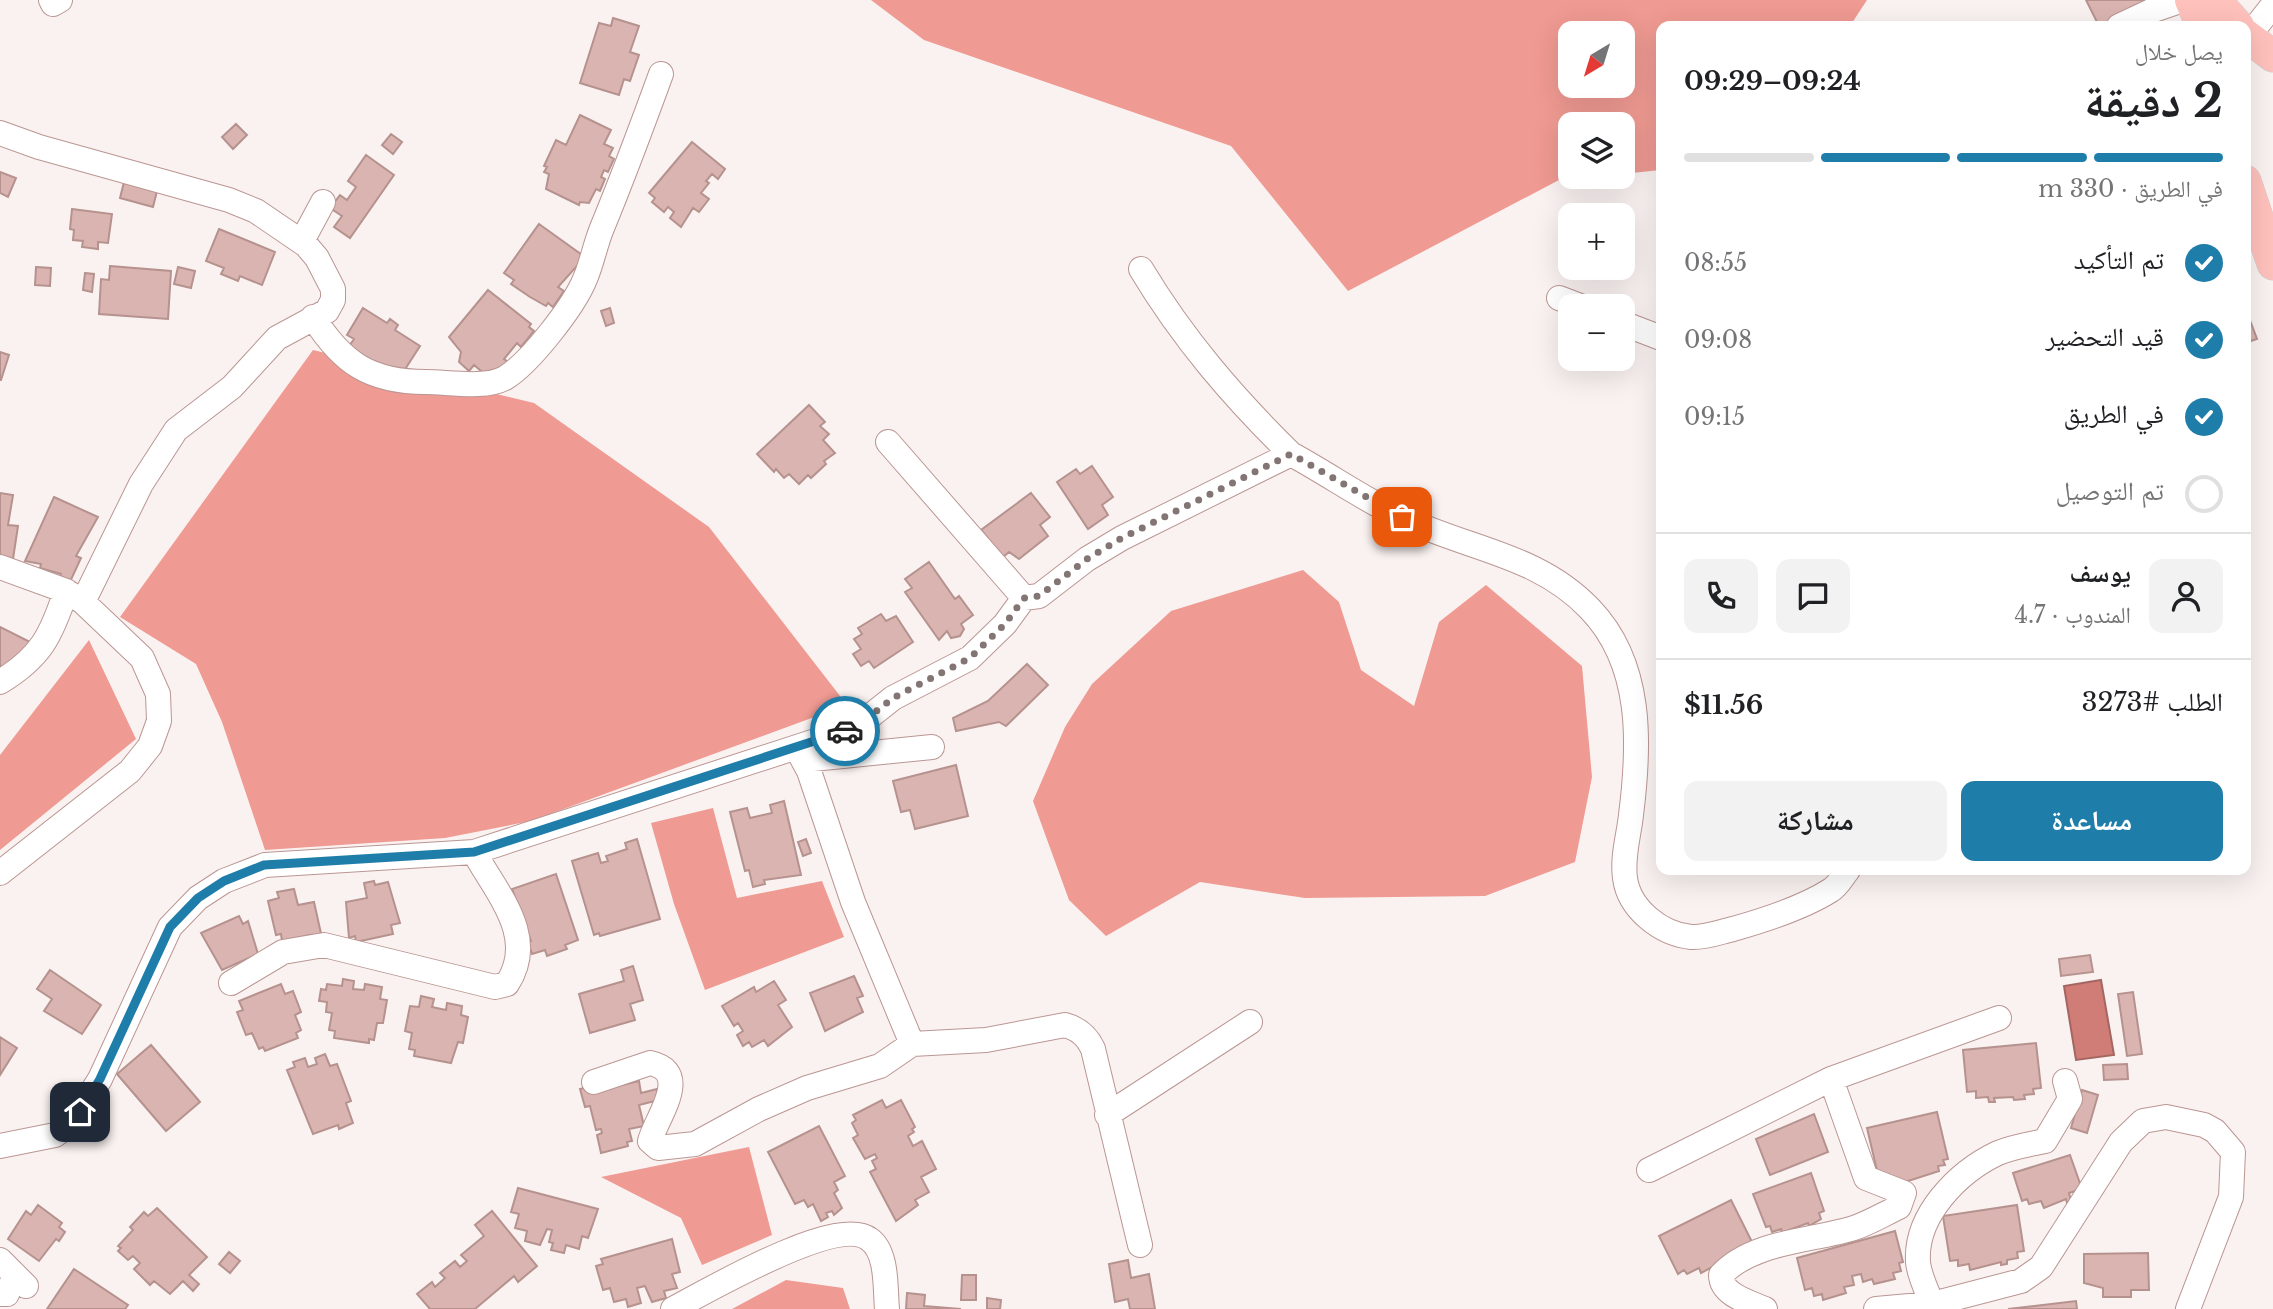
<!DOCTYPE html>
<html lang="ar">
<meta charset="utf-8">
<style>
:root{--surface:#fff;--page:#f2f2f2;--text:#202124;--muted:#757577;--line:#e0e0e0;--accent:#1f7daa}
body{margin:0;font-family:"Libre Baskerville","Noto Naskh Arabic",serif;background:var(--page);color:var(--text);direction:rtl;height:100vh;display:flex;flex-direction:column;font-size:26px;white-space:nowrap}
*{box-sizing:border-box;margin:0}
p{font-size:23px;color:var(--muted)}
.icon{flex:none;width:38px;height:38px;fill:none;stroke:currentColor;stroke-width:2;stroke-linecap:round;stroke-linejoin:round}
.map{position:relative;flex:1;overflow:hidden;direction:ltr}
.drawer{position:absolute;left:1656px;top:21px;width:595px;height:854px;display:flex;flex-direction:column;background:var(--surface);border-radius:14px;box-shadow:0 7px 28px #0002;direction:rtl}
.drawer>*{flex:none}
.needle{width:46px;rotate:218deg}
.tools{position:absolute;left:1558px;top:21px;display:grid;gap:14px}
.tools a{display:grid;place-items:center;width:77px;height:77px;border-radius:14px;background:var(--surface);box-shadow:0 7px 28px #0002;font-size:35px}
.pin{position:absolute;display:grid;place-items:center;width:60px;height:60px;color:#fff;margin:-30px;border-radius:14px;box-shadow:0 4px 10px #0006}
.courier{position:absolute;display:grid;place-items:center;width:70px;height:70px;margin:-35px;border:5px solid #1f7daa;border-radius:50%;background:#fff;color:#222;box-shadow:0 2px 9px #0007}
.headline em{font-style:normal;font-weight:800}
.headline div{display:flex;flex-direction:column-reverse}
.headline{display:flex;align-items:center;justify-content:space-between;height:119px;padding:0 28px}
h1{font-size:46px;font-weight:800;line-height:52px}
.bar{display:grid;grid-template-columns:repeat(4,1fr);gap:10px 7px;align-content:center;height:84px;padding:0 28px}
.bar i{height:9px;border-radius:5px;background:var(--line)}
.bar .active{background:var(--accent)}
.bar p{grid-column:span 4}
.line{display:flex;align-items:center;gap:18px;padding:0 28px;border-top:2px solid var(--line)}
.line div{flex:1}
.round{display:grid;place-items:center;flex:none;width:74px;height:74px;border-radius:14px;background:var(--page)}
ol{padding:0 28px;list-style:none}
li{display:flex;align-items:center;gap:21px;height:77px}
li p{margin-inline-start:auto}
li .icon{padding:7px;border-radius:50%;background:var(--accent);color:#fff;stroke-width:4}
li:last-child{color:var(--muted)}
li i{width:38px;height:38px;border:4px solid var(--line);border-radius:50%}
.primary-button{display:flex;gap:14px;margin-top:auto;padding:14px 28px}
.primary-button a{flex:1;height:80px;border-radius:14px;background:var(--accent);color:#fff;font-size:28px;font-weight:800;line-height:80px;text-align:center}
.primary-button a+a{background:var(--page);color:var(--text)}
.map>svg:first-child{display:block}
</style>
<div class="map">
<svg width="2273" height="1309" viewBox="0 0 2273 1309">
<rect width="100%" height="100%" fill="#faf2f1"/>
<path fill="#ef9a92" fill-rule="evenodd" d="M871,0H1867L1850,26H1661V170L1622,174V124H1570V177H1590L1559,180L1348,291L1231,146L924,40ZM1622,33V86H1570V33Z
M313,350L534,403L709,527L847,705L531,821L445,838L265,850L222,722L196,664L120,617Z
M1303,570L1339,602L1361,670L1414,706L1439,622L1486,585L1582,666L1592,777L1575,862L1485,896L1305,898L1200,882L1106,936L1069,900L1033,801L1065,727L1092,684L1171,611Z
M89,640L136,739L0,850V755Z
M713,808L737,898L822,881L844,937L705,990L674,904L651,823Z
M749,1147L772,1235L702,1265L681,1218L601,1177Z
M786,1280L843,1288L850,1309H732Z"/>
<path fill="#cf7d76" stroke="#a46661" stroke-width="2" d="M2101,980L2114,1055L2076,1060L2064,986Z"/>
<path fill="#dab4b0" stroke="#b6928e" stroke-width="2" d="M2086,0H2159L2104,26H2099Z
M613,18L639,26L630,52L639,55L630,81L624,79L619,95L580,83L599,23L611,26Z
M580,115L611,130L604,144L613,148L609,156L614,159L608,172L604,170L601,177L605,179L600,191L596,189L589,203L580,202L579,205L546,189L549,174L544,172L547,167L544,166L556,140L566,145Z
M236,124L247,135L233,149L222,137Z
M391,134L402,142L393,154L382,145Z
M692,142L725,169L718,179L712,174L706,181L709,183L701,193L709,199L699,212L693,208L681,227L670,218L674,212L668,207L664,212L652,202L655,198L649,193Z
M366,155L394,175L350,238L334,227L342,216L330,208L340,195L347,200L356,187L348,181Z
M0,172L16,178L8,197L0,193Z
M125,178L158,187L153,207L120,198Z
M72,209L112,214L108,243L98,242V249L82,247L83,241L73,240L74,230L70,229Z
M539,224L585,257L558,287L564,291L553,307L548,303L546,306L530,297L511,284L514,280L504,273Z
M219,229L275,252L262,285L240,276L238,281L221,274L224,268L206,261Z
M110,266L171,271L168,319L99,314L101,279L109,280Z
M36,267L51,268L50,286L35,285Z
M178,267L195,271L191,288L174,284Z
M85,273L94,274L92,292L83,290Z
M488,290L531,324L529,327L534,331L521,347L517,343L504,359L508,362L488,377L474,365L469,371L459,362L461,352L449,337Z
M2245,307L2257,339L2245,343Z
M363,308L387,323L390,319L398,325L395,330L420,346L402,374L347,349L354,339L347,335Z
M610,308L614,323L606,326L601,311Z
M0,352L9,355L1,380H0Z
M809,405L825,422L820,426L829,434L823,440L835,453L824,461L826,464L811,478L808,475L799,484L789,474L784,478L776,469L774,472L757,454Z
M1092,466L1113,497L1102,505L1108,515L1088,529L1057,482L1076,469L1080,474Z
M0,493L13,495L8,525L18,526L13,559L0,557Z
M1031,493L1050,517L1040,525L1048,536L1019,559L1009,552L1003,557L981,530Z
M54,497L98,517L76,556L81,558L69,584L59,579L61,574L40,568L41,564L25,561Z
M929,562L955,599L959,596L973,615L961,624L964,629L960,636L951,638L947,631L939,640L905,592L912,588L905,579Z
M881,614L886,621L896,616L913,642L874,668L869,661L861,666L853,654L861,649L854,639L862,634L858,628Z
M0,627L34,644L6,669L0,666Z
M1027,664L1048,685L1006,726L999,722L956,731L953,718L988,701Z
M956,765L968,816L915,829L910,810L901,812L893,781Z
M784,801L801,875L764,880L765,884L753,887L749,870L745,871L730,812L747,808L750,818L772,813L770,805Z
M637,839L660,919L600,936L599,933L594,935L572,861L598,853L601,863L608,861L606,856L627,849L625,843Z
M806,839L811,853L803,856L798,842Z
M556,874L578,940L565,945L567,949L547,956L545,950L532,954L528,942L531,941L512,889Z
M374,881L375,885L388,882L400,923L391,925L393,934L356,942L355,936L349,938L346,902L367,898L364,883Z
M294,889L298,905L314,902L322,938L311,940L310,935L282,941L281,934L276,935L268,901L279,898L277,892Z
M239,916L243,924L248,921L258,954L222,970L201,933Z
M2090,955L2093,972L2061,976L2059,959Z
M633,966L643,1000L630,1004L635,1020L590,1033L579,994L624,981L621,970Z
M50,970L101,1005L82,1034L44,1011L52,999L37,989Z
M854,976L863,996L857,998L863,1012L825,1031L810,993Z
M343,979L354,981L353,989L364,990L365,984L382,987L380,999L387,1000L383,1023H377L374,1040L369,1039V1043L334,1038L335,1031L329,1030L332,1013L326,1012L327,1002L319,1001L321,989L326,990L327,984L342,986Z
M774,981L786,1000L778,1005L792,1027L768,1046L764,1040L752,1047L749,1042L743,1046L737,1035L743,1031L738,1023L734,1026L722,1006L754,987L756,992Z
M281,984L285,994L293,991L301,1012L295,1015L301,1030L296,1033L298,1038L265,1051L263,1047L259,1049L252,1033L246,1035L237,1012L243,1010L239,1001Z
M2133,992L2142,1054L2127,1056L2118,994Z
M421,996L434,999L432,1007L446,1010L447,1003L462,1006L461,1015L468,1017L463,1043L458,1042L451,1063L414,1056L415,1050L409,1049L412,1033L405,1031L410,1006L419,1007Z
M0,1037L17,1048L0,1075Z
M2036,1043L2041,1088L2033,1089L2034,1094L2024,1095L2025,1099L2014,1100L2013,1097L1994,1098L1995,1102H1989L1988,1097L1976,1098V1091L1967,1092L1963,1050Z
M151,1045L200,1102L166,1131L117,1074Z
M325,1054L330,1066L337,1064L351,1101L346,1103L353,1123L339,1129L338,1125L313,1134L287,1070L295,1067L293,1062L305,1058L308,1067L317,1064L315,1058Z
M2127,1064L2128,1079L2104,1080L2103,1065Z
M639,1081L641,1093L657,1089L659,1100L639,1105L644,1126L629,1129L632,1141L627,1142L628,1146L601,1153L597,1135L602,1133L601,1129L596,1130L590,1106L585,1107L580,1089L604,1083L605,1089Z
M2082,1090L2098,1095L2087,1133L2071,1128Z
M882,1100L886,1108L901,1100L915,1127L912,1129L914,1132L908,1136L913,1146L922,1141L936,1169L921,1177L929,1192L915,1200L918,1205L896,1221L870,1172L876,1169L872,1161L877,1158L875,1154L865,1159L853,1138L858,1135L852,1123L856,1120L853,1115Z
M1937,1112L1948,1159L1943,1160L1945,1165L1938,1166L1939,1171L1899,1184L1878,1175L1867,1128Z
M1814,1114L1828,1152L1770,1175L1756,1139Z
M819,1126L845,1176L834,1182L838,1190L834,1193L842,1208L834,1215L832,1211L826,1213L828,1217L821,1221L813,1204L808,1207L804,1200L795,1204L768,1152Z
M2070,1155L2082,1189L2069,1193L2071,1201L2067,1203L2066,1199L2044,1208L2041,1201L2029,1204L2027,1199L2022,1201L2013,1173Z
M1811,1173L1824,1211L1819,1213L1821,1219L1809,1226L1808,1223L1789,1230L1791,1233L1784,1236L1781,1229L1772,1232L1770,1226L1766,1227L1753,1194Z
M518,1188L598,1209L588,1238L582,1236L579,1249L566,1245L564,1253L551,1250L553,1243L549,1242L552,1230L547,1229L540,1245L525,1241L527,1231L515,1228L519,1214L511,1212Z
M1731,1200L1752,1242L1735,1255L1701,1273L1699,1268L1687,1274L1684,1270L1678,1274L1659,1236Z
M38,1205L62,1223L59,1227L65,1232L59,1241L56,1239L39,1261L8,1239L26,1211L31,1215Z
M2017,1205L2024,1251L2017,1252L2018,1258L2007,1260V1264L2001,1265V1262L1970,1270L1969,1264L1958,1266V1260L1950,1261L1943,1216Z
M157,1208L207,1257L189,1275L199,1284L193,1291L183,1281L170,1294L154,1281L150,1285L134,1269L140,1263L133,1256L128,1260L118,1251L121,1248L118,1246L133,1230L130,1227L144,1212L148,1216Z
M492,1211L537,1266L518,1282L514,1276L475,1309H430L417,1294L432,1282L435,1287L445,1278L440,1273L455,1261L460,1267L467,1261L461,1255L484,1236L475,1225Z
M1895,1231L1903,1262L1899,1263L1901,1271L1893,1273L1895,1279L1874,1284L1872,1279L1863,1282L1861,1274L1852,1276L1854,1285L1844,1287L1846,1293L1823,1300L1822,1294L1814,1296L1812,1288L1805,1290L1797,1258Z
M672,1239L680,1272L672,1274L677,1288L664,1291L666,1298L652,1302L645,1286L637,1288L641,1303L628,1307L626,1299L614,1302L610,1288L603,1290L596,1266L603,1264L601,1259Z
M229,1252L240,1261L230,1273L219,1264Z
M2148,1253L2149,1290H2131V1297H2103V1288L2084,1283V1254Z
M1128,1260L1131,1278L1149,1274L1155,1309H1130L1128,1299L1115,1302L1109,1264Z
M74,1269L128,1305L125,1309H47Z
M962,1275H976V1300H961Z
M907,1293L925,1295L924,1306L961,1309H906Z
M987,1298L1001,1300L1000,1309H987Z
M2076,1301L2077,1309H2008Z"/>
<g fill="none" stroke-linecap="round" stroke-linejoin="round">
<defs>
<path id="minor" d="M51,0L53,4L60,0
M2119,26L2151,11L2183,0
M2247,38L2273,5
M0,133L39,147L229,200L256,211L306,245L317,258L333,289V300L327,311L277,338L232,387L176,430L141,484L83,602
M302,241L323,202
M1141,269C1183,339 1233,397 1291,454
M1559,298L1580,306
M313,317C342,363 370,382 426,382C448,382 485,389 505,378C530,363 574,306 585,279C592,263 595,245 602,228C623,177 642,126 661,74
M1622,323L1661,338
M888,442L1024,598
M0,567L66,591L83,602L142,658L158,694L159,721L150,746L130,771L0,873
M0,682C41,657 51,636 66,591
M797,749L809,771L853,902L912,1044
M803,760L932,747
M231,983L283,952L324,945L495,987L507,984C538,937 497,894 474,852
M594,1082L650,1063C693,1072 656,1118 650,1141L658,1148L695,1144L759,1109L807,1088L880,1066L912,1044L986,1040L1065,1025C1079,1029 1087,1036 1093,1049L1140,1245
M1107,1115L1250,1022
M0,1146L55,1135L73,1122L100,1079L170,927L198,898L224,881L265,865L474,852L843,732L864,721L893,698L970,658L1005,624L1024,598L1039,596L1087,559L1122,538L1291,454C1328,474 1363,499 1401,517C1466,549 1538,554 1590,609C1643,664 1640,744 1631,815C1629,835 1622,856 1625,878C1629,909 1661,934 1691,937C1705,938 1720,932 1733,929C1765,920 1803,908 1831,890C1838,886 1843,876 1848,870
M1649,1170L1831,1079L1999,1018
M0,1260L26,1286
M0,1294H7L15,1275
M1932,1304C1927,1291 1919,1275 1918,1262C1915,1215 1958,1172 1998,1153C2012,1147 2030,1144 2045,1141L2070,1099L2065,1081
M673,1309C707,1291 837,1215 869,1239C888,1252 885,1288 887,1309
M1765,1309C1749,1302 1721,1295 1721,1275C1753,1241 1812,1241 1854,1228C1869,1223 1884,1214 1899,1207L1904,1193L1866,1178L1831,1079
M1876,1309L1932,1304L2021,1281L2041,1267L2121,1142L2143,1121L2166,1117L2204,1125L2215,1131L2233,1152L2231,1197L2188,1309"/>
<path id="major" d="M2191,0L2202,26
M2215,0L2238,26
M2245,35L2273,56
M2245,181L2273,264"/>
</defs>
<use href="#minor" stroke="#ba9692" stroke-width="26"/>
<use href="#major" stroke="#d1cecd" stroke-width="33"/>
<use href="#minor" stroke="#fff" stroke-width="24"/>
<use href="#major" stroke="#ffc1bc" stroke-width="32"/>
</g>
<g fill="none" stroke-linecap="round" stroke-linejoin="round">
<path stroke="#827574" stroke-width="7" stroke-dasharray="0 12.6" d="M845,731L864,721L893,698L970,658L1005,624L1024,598L1039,596L1087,559L1122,538L1291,454L1402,517"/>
<path stroke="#1f7daa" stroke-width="9" d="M80,1112L100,1079L170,927L198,898L224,881L264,865L474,852L845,731"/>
</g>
</svg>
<div class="tools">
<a><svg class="needle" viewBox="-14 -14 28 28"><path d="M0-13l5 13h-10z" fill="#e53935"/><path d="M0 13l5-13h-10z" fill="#757577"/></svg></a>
<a><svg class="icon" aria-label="layers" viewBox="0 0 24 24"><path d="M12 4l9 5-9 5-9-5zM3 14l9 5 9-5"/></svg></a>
<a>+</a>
<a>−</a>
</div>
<div class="pin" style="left:1402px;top:517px;background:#ea580c"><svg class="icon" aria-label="bag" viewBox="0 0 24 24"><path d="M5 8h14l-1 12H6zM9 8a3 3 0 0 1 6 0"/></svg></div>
<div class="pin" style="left:80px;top:1112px;background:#1f2937"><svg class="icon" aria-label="home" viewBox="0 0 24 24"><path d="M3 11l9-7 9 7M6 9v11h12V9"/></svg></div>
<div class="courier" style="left:845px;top:731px"><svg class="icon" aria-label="car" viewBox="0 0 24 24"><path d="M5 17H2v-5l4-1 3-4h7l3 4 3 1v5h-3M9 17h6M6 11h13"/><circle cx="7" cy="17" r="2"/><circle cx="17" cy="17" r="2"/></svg></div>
<section class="drawer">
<div class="headline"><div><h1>2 دقيقة</h1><p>يصل خلال</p></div><em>09:24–09:29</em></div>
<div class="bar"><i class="active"></i><i class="active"></i><i class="active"></i><i></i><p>في الطريق · 330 m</p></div>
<ol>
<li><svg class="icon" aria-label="check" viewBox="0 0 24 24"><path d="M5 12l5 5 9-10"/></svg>تم التأكيد<p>08:55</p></li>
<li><svg class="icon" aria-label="check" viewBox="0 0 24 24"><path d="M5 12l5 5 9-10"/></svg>قيد التحضير<p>09:08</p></li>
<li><svg class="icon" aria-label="check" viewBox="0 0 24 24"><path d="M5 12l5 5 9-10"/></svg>في الطريق<p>09:15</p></li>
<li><i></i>تم التوصيل</li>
</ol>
<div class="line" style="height:126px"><a class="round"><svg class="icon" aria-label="person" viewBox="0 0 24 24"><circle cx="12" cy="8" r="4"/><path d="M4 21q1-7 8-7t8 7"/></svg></a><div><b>يوسف</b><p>المندوب · 4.7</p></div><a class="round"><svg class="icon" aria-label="chat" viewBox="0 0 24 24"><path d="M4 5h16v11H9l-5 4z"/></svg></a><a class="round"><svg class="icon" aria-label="phone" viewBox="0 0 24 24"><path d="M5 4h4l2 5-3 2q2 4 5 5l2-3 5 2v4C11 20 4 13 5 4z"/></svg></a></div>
<div class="line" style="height:91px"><div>الطلب #3273</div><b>$11.56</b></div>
<div class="primary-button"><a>مساعدة</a><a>مشاركة</a></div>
</section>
</div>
